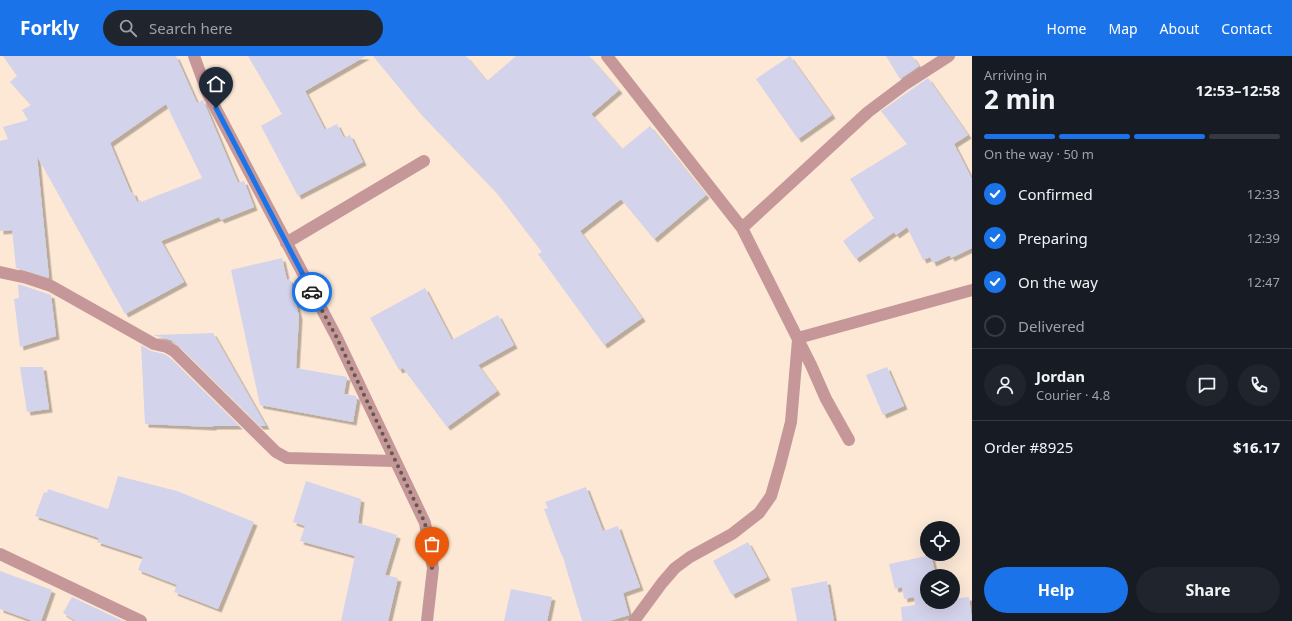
<!DOCTYPE html>
<meta charset="utf-8">
<style>
:root{--surface:#171b24;--page:#20242c;--text:#f1f3f6;--muted:#9ea1a6;--line:#363941;--accent:#1a73e8}
body{margin:0;font-family:"Noto Sans",sans-serif;background:var(--page);color:var(--text);height:100vh;display:flex;flex-direction:column;font-size:15px;white-space:nowrap}
*{box-sizing:border-box;margin:0}
p{font-size:13px;color:var(--muted)}
.icon{flex:none;width:22px;height:22px;fill:none;stroke:currentColor;stroke-width:2;stroke-linecap:round;stroke-linejoin:round}
.map{position:relative;flex:1;overflow:hidden}
.sheet{display:flex;flex-direction:column;background:var(--surface);width:320px}
.sheet>*{flex:none}
.controls{position:absolute;left:920px;top:465px;display:grid;gap:8px}
.controls a{display:grid;place-items:center;width:40px;height:40px;border-radius:50%;background:var(--surface);box-shadow:0 4px 16px #0002;font-size:20px}
.pin{position:absolute;display:grid;place-items:center;width:34px;height:34px;color:#fff;margin:-41px -17px;border-radius:50% 50% 50% 0;rotate:-45deg;box-shadow:0 0 4px #0007}
.pin .icon{rotate:45deg}
.courier{position:absolute;display:grid;place-items:center;width:40px;height:40px;margin:-20px;border:3px solid #1a73e8;border-radius:50%;background:#fff;color:#222;box-shadow:0 1px 5px #0007}
.summary em{font-style:normal;font-weight:700}
.summary div{display:flex;flex-direction:column-reverse}
.summary{display:flex;align-items:center;justify-content:space-between;height:68px;padding:0 12px}
h1{font-size:26px;font-weight:700;line-height:30px}
.bar{display:grid;grid-template-columns:repeat(4,1fr);gap:6px 4px;align-content:center;height:48px;padding:0 12px}
.bar i{height:5px;border-radius:3px;background:var(--line)}
.bar .active{background:var(--accent)}
.bar p{grid-column:span 4}
.line{display:flex;align-items:center;gap:10px;padding:0 12px;border-top:1px solid var(--line)}
.line div{flex:1}
.round{display:grid;place-items:center;flex:none;width:42px;height:42px;border-radius:21px;background:var(--page)}
ol{padding:0 12px;list-style:none}
li{display:flex;align-items:center;gap:12px;height:44px}
li p{margin-inline-start:auto}
li .icon{padding:4px;border-radius:50%;background:var(--accent);color:#fff;stroke-width:4}
li:last-child{color:var(--muted)}
li i{width:22px;height:22px;border:2px solid var(--line);border-radius:50%}
.primary-button{display:flex;gap:8px;margin-top:auto;padding:8px 12px}
.primary-button a{flex:1;height:46px;border-radius:24px;background:var(--accent);color:#fff;font-size:16px;font-weight:700;line-height:46px;text-align:center}
.primary-button a+a{background:var(--page);color:var(--text)}
header{display:flex;align-items:center;gap:24px;box-sizing:border-box;height:56px;padding:0 20px;background:var(--accent);color:#fff}
header strong{font-size:19px}
nav{display:flex;gap:22px;margin-inline-start:auto;font-size:14px}
.search{width:280px;height:36px;background:var(--page);display:flex;align-items:center;gap:10px;box-sizing:border-box;padding:0 14px;border-radius:22px;color:var(--muted);font-size:15px}
main{display:flex;flex:1;min-height:0}
.map>svg:first-child{display:block}
</style>
<header>
<strong>Forkly</strong>
<div class="search"><svg class="icon" aria-label="search" viewBox="0 0 24 24"><circle cx="10" cy="10" r="6"/><path d="M15 15l6 6"/></svg>Search here</div>
<nav><a>Home</a><a>Map</a><a>About</a><a>Contact</a></nav>
</header>
<main>
<div class="map">
<svg width="972" height="565" viewBox="0 0 972 565">
<defs>
<filter id="shadow"><feDropShadow dx="3.5" dy="3.5" stdDeviation="0" flood-color="#0004"/></filter>
</defs>
<rect width="100%" height="100%" fill="#fce8d5"/>
<path fill="#d4d3ec" fill-rule="evenodd" filter="url(#shadow)" d="M3,0H176L197,47L203,44L206,51L238,127L244,125L254,151L221,164L219,161L161,185L184,226L125,258L37,100L49,222L16,212L12,174L0,175V85L8,83L3,71L28,64L22,54L31,49L10,26L17,20ZM166,48L202,122L141,146V144L137,146L133,136L131,137L110,87Z
M248,0H366L305,35L325,74L337,68L344,82L350,79L363,106L298,140L261,70L282,58Z
M373,0H466L487,25L516,0H589L619,34L591,58L622,93L650,70L706,139L654,183L621,143L580,175L642,262L604,289L538,198L542,196L496,136L421,58Z
M790,0L832,59L798,83L756,23Z
M886,0H912L919,10L900,23Z
M928,22L968,79L954,88L972,123V192L951,202L950,199L933,207L930,201L923,204L907,171L896,179L894,176L856,203L843,185L874,162L850,123L907,88L881,55Z
M282,202L287,224L290,223L299,260L296,312L347,321L344,338L356,340L357,343L353,366L260,349L231,214Z
M18,228L51,239L56,280L20,291L14,243L19,242Z
M425,232L452,284L498,259L514,289L478,309L497,335L447,371L403,312L399,314L370,262Z
M213,277L266,370H260L179,290L171,284L153,279Z
M141,289L151,295L164,298L169,301L239,370H213V371L145,368Z
M20,311H43L49,353L27,356Z
M887,311L904,350L883,359L866,319Z
M118,420L177,435L254,466L218,553L174,536L177,529L138,514L143,501L97,486L99,482L35,460L44,436L47,437L48,433L108,453Z
M306,425L361,443L358,467L397,479L385,519L398,522L388,565H341L355,500L300,485L305,470L293,466Z
M586,431L603,475L618,470L640,531L623,537L629,559L609,565H582L562,498V500L544,453L548,452L545,446Z
M748,486L767,521L732,539L713,505Z
M931,499L936,520H927V546H953V543L969,541L972,565H902L901,551L915,549L914,541L904,543L902,531L895,533L889,508Z
M0,515L52,534L41,565H33L0,553Z
M827,525L834,565H797L791,532Z
M511,533L552,541L547,565H504Z
M72,541L123,565H76L63,557Z"/>
<g fill="none" stroke-linecap="round" stroke-linejoin="round">
<path stroke="#c59799" stroke-width="12" d="M194,0L208,38L337,282L425,467L433,512L427,565
M607,0L742,172L811,309L826,343L849,384
M742,172L868,56L904,29L949,0
M286,187L424,105
M0,216L27,222L51,230L154,288L167,291L174,295L276,396L287,402L394,405
M798,282L972,234
M0,498L141,565
M634,565L662,527L675,512L690,501L732,478L759,457L771,440L780,409L791,366L798,284"/>
</g>
<g fill="none" stroke-linecap="round" stroke-linejoin="round">
<path stroke="#64594e" stroke-width="4" stroke-dasharray="0 7.2" d="M312,236L337,282L425,467L432,512"/>
<path stroke="#1a73e8" stroke-width="5" d="M216,52L312,236"/>
</g>
</svg>
<div class="controls">
<a><svg class="icon" aria-label="locate" viewBox="0 0 24 24"><circle cx="12" cy="12" r="6"/><path d="M12 2v4M12 18v4M2 12h4M18 12h4"/></svg></a>
<a><svg class="icon" aria-label="layers" viewBox="0 0 24 24"><path d="M12 4l9 5-9 5-9-5zM3 14l9 5 9-5"/></svg></a>
</div>
<div class="pin" style="left:432px;top:512px;background:#ea580c"><svg class="icon" aria-label="bag" viewBox="0 0 24 24"><path d="M5 8h14l-1 12H6zM9 8a3 3 0 0 1 6 0"/></svg></div>
<div class="pin" style="left:216px;top:52px;background:#1f2937"><svg class="icon" aria-label="home" viewBox="0 0 24 24"><path d="M3 11l9-7 9 7M6 9v11h12V9"/></svg></div>
<div class="courier" style="left:312px;top:236px"><svg class="icon" aria-label="car" viewBox="0 0 24 24"><path d="M5 17H2v-5l4-1 3-4h7l3 4 3 1v5h-3M9 17h6M6 11h13"/><circle cx="7" cy="17" r="2"/><circle cx="17" cy="17" r="2"/></svg></div>
</div>
<section class="sheet">
<div class="summary"><div><h1>2 min</h1><p>Arriving in</p></div><em>12:53–12:58</em></div>
<div class="bar"><i class="active"></i><i class="active"></i><i class="active"></i><i></i><p>On the way · 50 m</p></div>
<ol>
<li><svg class="icon" aria-label="check" viewBox="0 0 24 24"><path d="M5 12l5 5 9-10"/></svg>Confirmed<p>12:33</p></li>
<li><svg class="icon" aria-label="check" viewBox="0 0 24 24"><path d="M5 12l5 5 9-10"/></svg>Preparing<p>12:39</p></li>
<li><svg class="icon" aria-label="check" viewBox="0 0 24 24"><path d="M5 12l5 5 9-10"/></svg>On the way<p>12:47</p></li>
<li><i></i>Delivered</li>
</ol>
<div class="line" style="height:72px"><a class="round"><svg class="icon" aria-label="person" viewBox="0 0 24 24"><circle cx="12" cy="8" r="4"/><path d="M4 21q1-7 8-7t8 7"/></svg></a><div><b>Jordan</b><p>Courier · 4.8</p></div><a class="round"><svg class="icon" aria-label="chat" viewBox="0 0 24 24"><path d="M4 5h16v11H9l-5 4z"/></svg></a><a class="round"><svg class="icon" aria-label="phone" viewBox="0 0 24 24"><path d="M5 4h4l2 5-3 2q2 4 5 5l2-3 5 2v4C11 20 4 13 5 4z"/></svg></a></div>
<div class="line" style="height:52px"><div>Order #8925</div><b>$16.17</b></div>
<div class="primary-button"><a>Help</a><a>Share</a></div>
</section>
</main>
